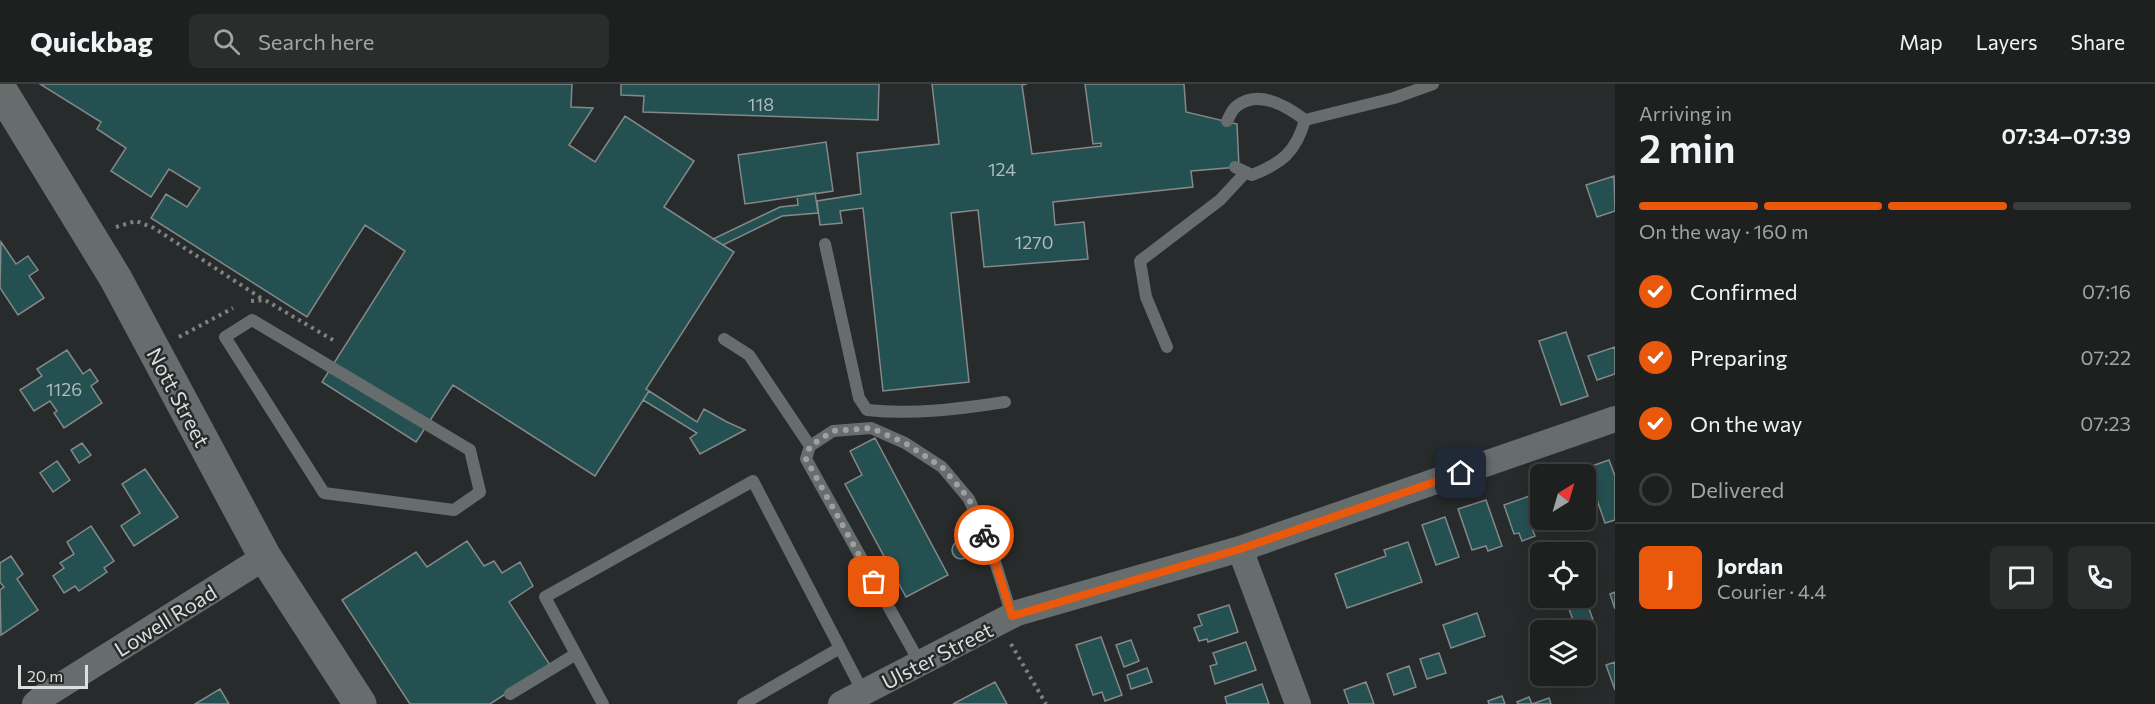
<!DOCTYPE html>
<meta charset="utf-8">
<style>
:root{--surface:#1e2020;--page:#2b2d2d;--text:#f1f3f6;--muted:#a1a3a5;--line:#3c3e3e;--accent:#ea580c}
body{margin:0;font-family:Commissioner,sans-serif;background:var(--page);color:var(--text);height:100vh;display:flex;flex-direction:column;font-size:22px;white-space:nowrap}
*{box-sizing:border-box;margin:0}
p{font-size:20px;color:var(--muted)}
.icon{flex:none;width:33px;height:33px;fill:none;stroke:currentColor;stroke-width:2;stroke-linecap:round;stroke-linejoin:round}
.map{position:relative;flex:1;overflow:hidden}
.details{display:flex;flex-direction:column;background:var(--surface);width:540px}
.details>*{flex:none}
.needle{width:39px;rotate:37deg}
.fabs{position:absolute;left:1530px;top:380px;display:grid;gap:12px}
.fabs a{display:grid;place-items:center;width:66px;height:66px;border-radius:9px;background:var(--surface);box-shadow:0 6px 24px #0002,0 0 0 2px var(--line);font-size:30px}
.scale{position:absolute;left:18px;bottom:15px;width:70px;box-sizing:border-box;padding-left:6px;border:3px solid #dddfdf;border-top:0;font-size:16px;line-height:21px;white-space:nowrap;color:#dddfdf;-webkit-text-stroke:4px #282b2b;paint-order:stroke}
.pin{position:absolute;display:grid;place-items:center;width:51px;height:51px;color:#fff;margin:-26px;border-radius:12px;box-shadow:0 3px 9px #0006}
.courier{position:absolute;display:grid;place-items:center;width:60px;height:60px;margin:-30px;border:4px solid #ea580c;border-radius:50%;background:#fff;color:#222;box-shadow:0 2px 8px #0007}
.headline em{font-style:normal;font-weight:600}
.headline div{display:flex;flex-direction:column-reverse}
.headline{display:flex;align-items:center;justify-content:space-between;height:102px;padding:0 24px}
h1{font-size:39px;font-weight:600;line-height:45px}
.bar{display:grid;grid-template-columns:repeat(4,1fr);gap:9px 6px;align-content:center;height:72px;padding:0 24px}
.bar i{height:8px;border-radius:4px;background:var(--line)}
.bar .selected{background:var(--accent)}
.bar p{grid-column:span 4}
.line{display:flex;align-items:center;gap:15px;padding:0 24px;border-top:2px solid var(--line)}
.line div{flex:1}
.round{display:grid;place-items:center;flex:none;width:63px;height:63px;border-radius:9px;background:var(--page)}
ol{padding:0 24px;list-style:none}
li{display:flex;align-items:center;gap:18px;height:66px}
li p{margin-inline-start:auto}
li .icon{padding:6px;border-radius:50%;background:var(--accent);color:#fff;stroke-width:4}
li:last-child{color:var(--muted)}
li i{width:33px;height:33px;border:3px solid var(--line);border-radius:50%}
header{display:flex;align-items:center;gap:36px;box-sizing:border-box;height:84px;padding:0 30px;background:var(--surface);border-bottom:2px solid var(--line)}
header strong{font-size:28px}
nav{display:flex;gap:33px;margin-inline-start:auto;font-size:21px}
.search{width:420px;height:54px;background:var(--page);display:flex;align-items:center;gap:15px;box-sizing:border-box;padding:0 21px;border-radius:9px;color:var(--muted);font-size:22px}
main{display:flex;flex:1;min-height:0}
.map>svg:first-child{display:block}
</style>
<header>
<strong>Quickbag</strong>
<div class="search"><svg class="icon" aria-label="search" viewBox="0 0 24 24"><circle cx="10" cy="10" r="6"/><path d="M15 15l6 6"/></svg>Search here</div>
<nav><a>Map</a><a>Layers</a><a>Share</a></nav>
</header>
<main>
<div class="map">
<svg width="1615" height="620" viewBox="0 0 1615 620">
<rect width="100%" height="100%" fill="#282b2b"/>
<path fill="#255052" stroke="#848888" stroke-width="1.5" d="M40,0H572L571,23L593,24L569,61L595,78L625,32L694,77L664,123L734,168L646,305L649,307L595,392L453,301L416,358L322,298L405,167L365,141L307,233L151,134L166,110L187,123L200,104L169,85L151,113L111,87L126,64L97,45L101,38Z
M621,0H879L878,36L643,28L644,12L621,11Z
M932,0H1027L1022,1L1032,70L1101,62V59L1093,60L1085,0H1184L1186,28L1237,40L1239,83L1191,87L1193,103L1053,118L1055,141L1084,138L1088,175L984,183L978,126L951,129L969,298L883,307L863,124L840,127L842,139L820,141L817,117L861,110L857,69L939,60Z
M826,58L833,107L745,120L738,71Z
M1614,92L1615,127L1597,133L1586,101Z
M815,109L818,129L782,132L723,161L713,155L780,123L798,121L797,112Z
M1,158L16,180L28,172L38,186L29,192L44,214L18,231L0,204Z
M1566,248L1588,312L1561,321L1539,257Z
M1615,263V290L1597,296L1588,272Z
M67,266L83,290L90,285L98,297L91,302L102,319L64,344L54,329L57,327L50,317L34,327L20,306L42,292L37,285Z
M649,307L697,338L704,325L727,338L745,346L700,370L690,354L697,349L643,316Z
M875,354L948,491L906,513L845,400L862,391L850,367Z
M82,359L91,371L79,379L71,366Z
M1609,376L1615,392V436L1605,439L1586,384Z
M57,377L70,396L53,408L40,389Z
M145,385L178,433L134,462L121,442L140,429L122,400Z
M1535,410L1540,427V435H1543L1545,440L1532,444L1535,452L1522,457L1519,449L1514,450L1504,421Z
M1486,416L1502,462L1488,467L1486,462L1472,466L1458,425Z
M1445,433L1459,473L1436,481L1422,441Z
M91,442L114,477L104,484L107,488L79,507L75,502L64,509L53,492L64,484L60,479L74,470L67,458Z
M467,457L484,482L494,477L502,489L520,478L533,502L509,518L550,581L490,620H410L342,516L416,468L427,483Z
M952 466a9 9 0 1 1 18 0a9 9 0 1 1-18 0Z
M1408,458L1422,498L1347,524L1335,490L1386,472L1384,466Z
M11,472L23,490L17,495L38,526L1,551L0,506L4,503L0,498V479Z
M1615,508V525L1610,510Z
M1586,516L1593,536L1575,542L1568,522Z
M1229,521L1238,548L1208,558L1207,555L1199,557L1194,544L1202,541L1198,531Z
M1477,529L1485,552L1451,564L1443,541Z
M1101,553L1122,611L1105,617L1102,608L1093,611L1076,561Z
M1131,556L1139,577L1124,583L1116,561Z
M1246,558L1256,586L1215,600L1210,582L1217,580L1213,569Z
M1439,569L1446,589L1427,595L1420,575Z
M1615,578V606L1606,581Z
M1409,582L1416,603L1394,611L1387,590Z
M1147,584L1152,598L1131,605L1127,591Z
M995,598L1007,620H953Z
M1366,598L1374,620H1349L1344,606Z
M1262,600L1269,620H1227L1225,613Z
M220,605L229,620H195Z
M1502,612L1505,620H1489L1488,617Z
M1529,613L1532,620L1549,614L1551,620H1518L1517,618Z"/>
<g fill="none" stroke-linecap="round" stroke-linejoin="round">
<path stroke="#7f8181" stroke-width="4" stroke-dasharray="3 4.5" stroke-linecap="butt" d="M116,143L136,137L154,144L264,216
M251,217L265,216L333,256
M179,253L233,224
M1011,560L1046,620"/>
<path stroke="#676c6c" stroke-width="12" d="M1227,37C1230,32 1232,25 1237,22C1259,5 1287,22 1305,36L1394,14L1433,0
M1235,83L1252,91C1282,79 1296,68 1305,36
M825,160L859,314L867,326C913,331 959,325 1005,318
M252,236L470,366L480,408L454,426L324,409L225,253Z
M724,255L749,271L810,362
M1167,263L1146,213L1140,177L1220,116L1246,88
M920,579L806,375L810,362L833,347L871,344L905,359L942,383L969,415L992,468L1012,532
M510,610L576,570
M603,620L545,513L753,397L863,608
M743,620L840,564"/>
<path stroke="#676c6c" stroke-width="26" d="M1240,465L1298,620
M35,620L44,612L265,473
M841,620L1017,529L1240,465L1615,335"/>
<path stroke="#676c6c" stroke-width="33" d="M0,5L116,195L265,473L360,620"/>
</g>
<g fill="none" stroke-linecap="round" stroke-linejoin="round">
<path stroke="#9ea0a0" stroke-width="6" stroke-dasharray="0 10.8" d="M874,498L806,375L810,362L833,347L871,344L905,359L942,383L969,415L984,451"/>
<path stroke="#ea580c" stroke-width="8" d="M984,451L992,468L1012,532L1240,465L1461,389"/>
</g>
<g text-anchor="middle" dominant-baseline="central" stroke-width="5" stroke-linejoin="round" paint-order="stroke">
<g font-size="18" fill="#afbbbc">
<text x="761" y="20">118</text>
<text x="1002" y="85">124</text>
<text x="1034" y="158">1270</text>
<text x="64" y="305">1126</text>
</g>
<g font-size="21" fill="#dddfdf" stroke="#282b2b">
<text transform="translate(179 313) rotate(62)">Nott Street</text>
<text transform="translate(165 536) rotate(-32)">Lowell Road</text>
<text transform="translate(937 571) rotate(-27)">Ulster Street</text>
</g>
</g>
</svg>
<div class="fabs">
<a><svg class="needle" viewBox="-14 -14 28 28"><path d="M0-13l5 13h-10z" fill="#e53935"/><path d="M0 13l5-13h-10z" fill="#a1a3a5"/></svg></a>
<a><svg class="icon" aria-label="locate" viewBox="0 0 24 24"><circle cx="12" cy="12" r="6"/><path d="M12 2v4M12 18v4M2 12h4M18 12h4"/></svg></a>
<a><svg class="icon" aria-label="layers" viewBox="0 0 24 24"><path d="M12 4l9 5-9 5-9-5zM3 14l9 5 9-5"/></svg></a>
</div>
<div class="scale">20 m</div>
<div class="pin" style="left:874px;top:498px;background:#ea580c"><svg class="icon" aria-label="bag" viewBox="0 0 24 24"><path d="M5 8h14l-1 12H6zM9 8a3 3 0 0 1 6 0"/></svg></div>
<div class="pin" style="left:1461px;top:389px;background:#1f2937"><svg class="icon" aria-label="home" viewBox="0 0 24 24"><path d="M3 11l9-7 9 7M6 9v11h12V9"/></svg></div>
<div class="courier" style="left:984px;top:451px"><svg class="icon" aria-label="bike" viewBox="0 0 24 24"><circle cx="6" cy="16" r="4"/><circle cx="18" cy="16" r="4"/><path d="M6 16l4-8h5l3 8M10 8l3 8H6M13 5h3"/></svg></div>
</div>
<section class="details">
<div class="headline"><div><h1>2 min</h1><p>Arriving in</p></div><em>07:34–07:39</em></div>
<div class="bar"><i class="selected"></i><i class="selected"></i><i class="selected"></i><i></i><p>On the way · 160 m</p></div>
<ol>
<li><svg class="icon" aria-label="check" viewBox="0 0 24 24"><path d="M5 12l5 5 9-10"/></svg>Confirmed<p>07:16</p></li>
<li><svg class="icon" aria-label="check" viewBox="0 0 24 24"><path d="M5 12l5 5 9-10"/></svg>Preparing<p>07:22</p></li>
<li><svg class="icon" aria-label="check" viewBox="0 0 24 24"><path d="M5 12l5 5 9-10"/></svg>On the way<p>07:23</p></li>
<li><i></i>Delivered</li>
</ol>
<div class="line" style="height:108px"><b class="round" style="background:var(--accent);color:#fff">J</b><div><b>Jordan</b><p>Courier · 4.4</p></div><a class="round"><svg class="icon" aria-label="chat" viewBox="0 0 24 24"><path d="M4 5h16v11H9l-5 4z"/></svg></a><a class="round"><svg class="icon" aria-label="phone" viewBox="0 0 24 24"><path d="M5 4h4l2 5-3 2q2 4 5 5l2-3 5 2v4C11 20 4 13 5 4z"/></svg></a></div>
</section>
</main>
